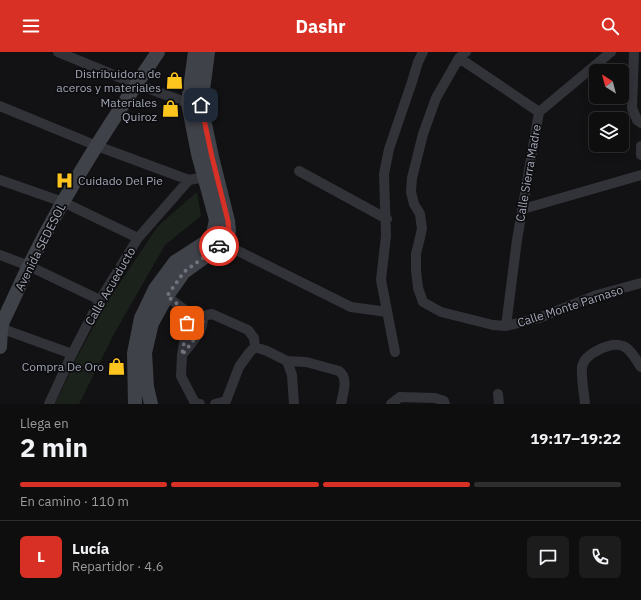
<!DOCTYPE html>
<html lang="es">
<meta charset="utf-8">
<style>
:root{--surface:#0e0e0f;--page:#1c1c1d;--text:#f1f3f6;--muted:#9b9c9e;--line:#2e2e2f;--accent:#d93025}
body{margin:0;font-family:"IBM Plex Sans",sans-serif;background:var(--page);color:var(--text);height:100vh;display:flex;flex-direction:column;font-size:15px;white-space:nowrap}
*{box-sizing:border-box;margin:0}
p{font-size:13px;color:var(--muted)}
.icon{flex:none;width:22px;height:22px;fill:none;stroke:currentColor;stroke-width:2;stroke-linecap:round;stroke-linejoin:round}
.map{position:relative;height:352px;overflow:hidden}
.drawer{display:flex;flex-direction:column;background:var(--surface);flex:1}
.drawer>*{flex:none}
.needle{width:26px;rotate:324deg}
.tools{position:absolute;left:589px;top:12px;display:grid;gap:8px}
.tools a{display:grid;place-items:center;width:40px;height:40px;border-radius:6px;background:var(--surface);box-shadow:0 2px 10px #0003,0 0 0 1px var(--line);font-size:20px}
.pin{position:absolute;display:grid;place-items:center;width:34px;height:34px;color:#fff;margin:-17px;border-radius:8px;box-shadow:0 2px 6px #0006}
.courier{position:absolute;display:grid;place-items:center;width:40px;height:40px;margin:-20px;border:3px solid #d93025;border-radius:50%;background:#fff;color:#222;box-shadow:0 1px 5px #0007}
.head em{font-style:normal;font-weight:700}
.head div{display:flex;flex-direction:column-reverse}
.head{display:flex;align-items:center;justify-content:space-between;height:68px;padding:0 20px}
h1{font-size:26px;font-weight:700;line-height:30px}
.bar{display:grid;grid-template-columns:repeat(4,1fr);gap:6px 4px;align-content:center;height:48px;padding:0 20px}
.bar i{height:5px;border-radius:3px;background:var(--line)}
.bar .selected{background:var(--accent)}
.bar p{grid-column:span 4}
.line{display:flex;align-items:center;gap:10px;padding:0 20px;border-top:1px solid var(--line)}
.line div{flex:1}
.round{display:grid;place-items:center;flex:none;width:42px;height:42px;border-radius:6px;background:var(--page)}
header{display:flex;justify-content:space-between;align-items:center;height:52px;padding:0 20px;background:var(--accent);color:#fff;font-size:18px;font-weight:700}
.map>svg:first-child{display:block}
</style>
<header><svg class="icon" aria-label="menu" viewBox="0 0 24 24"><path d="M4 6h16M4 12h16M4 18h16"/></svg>Dashr<svg class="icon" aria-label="search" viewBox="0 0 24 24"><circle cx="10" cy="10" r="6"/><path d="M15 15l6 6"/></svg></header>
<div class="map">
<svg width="641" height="352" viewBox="0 0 641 352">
<rect width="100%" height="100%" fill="#121214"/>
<path fill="#1a221b" d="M197,140L201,164L165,193L114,282L79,352H55L76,307L105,253L158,174Z"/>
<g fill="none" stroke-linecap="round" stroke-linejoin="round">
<path stroke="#323339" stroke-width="10" d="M58,0L136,32L188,51
M466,0L459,6L436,46L423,82L412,126L411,140L414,152L420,162L422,177L416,202V218L418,236L423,250L441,260L493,273L506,274L539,266L597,243L641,231
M634,0L632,56L637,68L641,71
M459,6L483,22L539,60
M0,54L97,94L189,128L205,125
M641,94V103
M299,119L387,167
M0,128L63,150L138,186
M523,157L641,123
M236,198L351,255L387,260
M0,203L29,214L100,248
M162,241L189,261L194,260L203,265C204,279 190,293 182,303
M189,261L182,303L181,324L195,351L200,352
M203,265L207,263L212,262L248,278L254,286L255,295
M506,274L517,188L539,60L611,0
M0,276L72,302
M395,300L381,228L386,184L384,122L389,97L412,30L418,10L423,0
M287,309L306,310L339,319C349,326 343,341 341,352
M498,342L499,352
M49,352L72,302L100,248L138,186L189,128
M215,352L226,349L239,315L249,301L255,295L267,299L287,309L292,323L294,352
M391,352L400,345L435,346L444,349L445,352
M585,352C584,341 581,325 582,315C584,302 611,289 623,294C631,297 636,308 641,315"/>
<path stroke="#404249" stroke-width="14" d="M0,295L1,277L3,269C12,251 20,232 29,214C65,140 112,68 158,0
M135,352L134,301L141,266L155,237L175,210L206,190L213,182L216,168L198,102L188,51L195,0
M151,352L147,335L145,301L152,271L167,244L184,220L213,199L224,189L229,179L228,169L212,105L201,53L208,0"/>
</g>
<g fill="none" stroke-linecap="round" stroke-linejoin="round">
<path stroke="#70727d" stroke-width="4" stroke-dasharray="0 7.2" d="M187,271L182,303C189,293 204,279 203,265L194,260L189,261L167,244L184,220L219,194"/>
<path stroke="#d93025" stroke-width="5" d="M201,53L212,105L228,169L229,180L224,189L219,194"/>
</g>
<defs>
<symbol id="shop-bare" viewBox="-9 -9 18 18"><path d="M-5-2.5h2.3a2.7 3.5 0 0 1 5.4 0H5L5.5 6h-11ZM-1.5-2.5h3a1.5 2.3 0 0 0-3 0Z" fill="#ffc51f" stroke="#0d0d0f" stroke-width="2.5" paint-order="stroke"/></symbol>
<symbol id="hospital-bare" viewBox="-9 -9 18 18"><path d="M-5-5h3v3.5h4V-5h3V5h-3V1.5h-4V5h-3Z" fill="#ffc51f" stroke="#0d0d0f" stroke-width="2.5" paint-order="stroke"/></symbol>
</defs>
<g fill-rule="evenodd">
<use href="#shop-bare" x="162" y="16" width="25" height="25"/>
<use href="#shop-bare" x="158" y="44" width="25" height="25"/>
<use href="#hospital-bare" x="52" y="116" width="25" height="25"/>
<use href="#shop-bare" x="104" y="302" width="25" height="25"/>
</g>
<g text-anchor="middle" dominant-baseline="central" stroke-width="3.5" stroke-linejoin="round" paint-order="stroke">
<g font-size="12" fill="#a2a6b6" stroke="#0d0d0f" text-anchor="end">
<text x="161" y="21">Distribuidora de<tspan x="161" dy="14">aceros y materiales</tspan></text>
<text x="157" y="50">Materiales<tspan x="157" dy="14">Quiroz</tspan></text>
<text x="78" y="128" text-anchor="start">Cuidado Del Pie</text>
<text x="104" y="314">Compra De Oro</text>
</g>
<g font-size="12" fill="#a2a6b6" stroke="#0d0d0f">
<text transform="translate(528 121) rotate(-80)">Calle Sierra Madre</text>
<text transform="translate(40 195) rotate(-63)">Avenida SEDESOL</text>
<text transform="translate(110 234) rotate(-60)">Calle Acueducto</text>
<text transform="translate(570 254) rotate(-18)">Calle Monte Parnaso</text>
</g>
</g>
</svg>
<div class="tools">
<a><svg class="needle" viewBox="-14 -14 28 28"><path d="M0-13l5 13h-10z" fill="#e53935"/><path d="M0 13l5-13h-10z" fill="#9b9c9e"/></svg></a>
<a><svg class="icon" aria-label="layers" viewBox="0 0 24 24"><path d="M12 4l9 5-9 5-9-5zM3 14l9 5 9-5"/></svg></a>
</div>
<div class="pin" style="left:187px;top:271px;background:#ea580c"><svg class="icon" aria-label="bag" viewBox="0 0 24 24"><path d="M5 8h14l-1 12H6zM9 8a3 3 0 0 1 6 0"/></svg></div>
<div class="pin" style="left:201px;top:53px;background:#1f2937"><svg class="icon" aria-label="home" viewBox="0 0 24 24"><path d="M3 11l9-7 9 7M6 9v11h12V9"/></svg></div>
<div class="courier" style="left:219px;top:194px"><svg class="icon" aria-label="car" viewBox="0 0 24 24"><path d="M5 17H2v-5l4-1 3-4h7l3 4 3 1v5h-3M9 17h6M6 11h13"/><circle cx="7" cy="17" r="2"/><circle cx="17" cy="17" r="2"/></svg></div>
</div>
<section class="drawer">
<div class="head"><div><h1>2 min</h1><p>Llega en</p></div><em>19:17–19:22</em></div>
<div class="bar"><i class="selected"></i><i class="selected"></i><i class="selected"></i><i></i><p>En camino · 110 m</p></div>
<div class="line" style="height:72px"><b class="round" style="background:var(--accent);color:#fff">L</b><div><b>Lucía</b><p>Repartidor · 4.6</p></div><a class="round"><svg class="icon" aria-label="chat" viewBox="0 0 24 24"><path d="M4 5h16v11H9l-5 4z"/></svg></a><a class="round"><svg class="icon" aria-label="phone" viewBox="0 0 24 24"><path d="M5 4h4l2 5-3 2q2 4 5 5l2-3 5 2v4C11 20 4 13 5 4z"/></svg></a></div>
</section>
